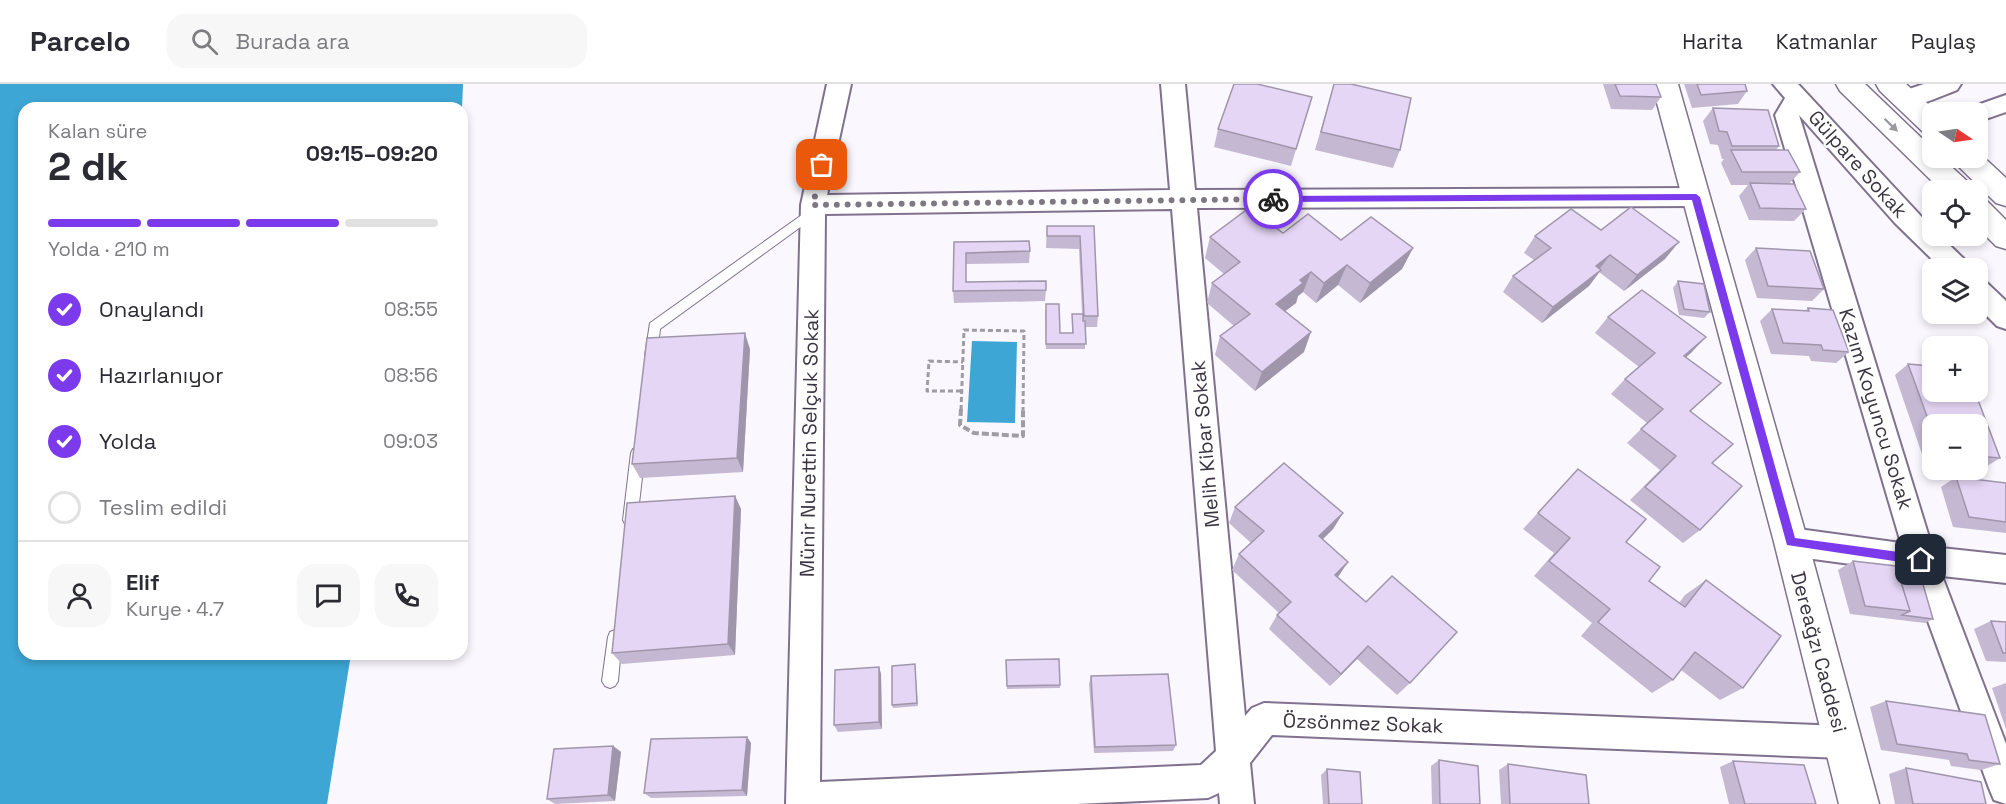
<!DOCTYPE html>
<html lang="tr">
<meta charset="utf-8">
<style>
:root{--surface:#fff;--page:#f7f7f7;--text:#2b2b33;--muted:#7c7c81;--line:#e1e1e2;--accent:#7c3aed}
body{margin:0;font-family:"Space Grotesk",sans-serif;background:var(--page);color:var(--text);height:100vh;display:flex;flex-direction:column;font-size:22px;white-space:nowrap}
*{box-sizing:border-box;margin:0}
p{font-size:20px;color:var(--muted)}
.icon{flex:none;width:33px;height:33px;fill:none;stroke:currentColor;stroke-width:2;stroke-linecap:round;stroke-linejoin:round}
.map{position:relative;flex:1;overflow:hidden}
.panel{position:absolute;left:18px;top:18px;width:450px;height:558px;display:flex;flex-direction:column;background:var(--surface);border-radius:18px;box-shadow:0 3px 9px #0003}
.panel>*{flex:none}
.needle{width:39px;rotate:103deg}
.buttons{position:absolute;left:1922px;top:18px;display:grid;gap:12px}
.buttons a{display:grid;place-items:center;width:66px;height:66px;border-radius:12px;background:var(--surface);box-shadow:0 3px 9px #0003;font-size:30px}
.pin{position:absolute;display:grid;place-items:center;width:51px;height:51px;color:#fff;margin:-26px;border-radius:12px;box-shadow:0 3px 9px #0006}
.courier{position:absolute;display:grid;place-items:center;width:60px;height:60px;margin:-30px;border:4px solid #7c3aed;border-radius:50%;background:#fff;color:#222;box-shadow:0 2px 8px #0007}
.summary em{font-style:normal;font-weight:700}
.summary div{display:flex;flex-direction:column-reverse}
.summary{display:flex;align-items:center;justify-content:space-between;height:102px;padding:0 30px}
h1{font-size:39px;font-weight:700;line-height:45px}
.bar{display:grid;grid-template-columns:repeat(4,1fr);gap:9px 6px;align-content:center;height:72px;padding:0 30px}
.bar i{height:8px;border-radius:4px;background:var(--line)}
.bar .on{background:var(--accent)}
.bar p{grid-column:span 4}
.line{display:flex;align-items:center;gap:15px;padding:0 30px;border-top:2px solid var(--line)}
.line div{flex:1}
.round{display:grid;place-items:center;flex:none;width:63px;height:63px;border-radius:18px;background:var(--page)}
ol{padding:0 30px;list-style:none}
li{display:flex;align-items:center;gap:18px;height:66px}
li p{margin-inline-start:auto}
li .icon{padding:6px;border-radius:50%;background:var(--accent);color:#fff;stroke-width:4}
li:last-child{color:var(--muted)}
li i{width:33px;height:33px;border:3px solid var(--line);border-radius:50%}
header{display:flex;align-items:center;gap:36px;box-sizing:border-box;height:84px;padding:0 30px;background:var(--surface);border-bottom:2px solid var(--line)}
header strong{font-size:28px}
nav{display:flex;gap:33px;margin-inline-start:auto;font-size:21px}
.search{width:420px;height:54px;background:var(--page);display:flex;align-items:center;gap:15px;box-sizing:border-box;padding:0 21px;border-radius:18px;color:var(--muted);font-size:22px}
.map>svg:first-child{display:block}
</style>
<header>
<strong>Parcelo</strong>
<div class="search"><svg class="icon" aria-label="search" viewBox="0 0 24 24"><circle cx="10" cy="10" r="6"/><path d="M15 15l6 6"/></svg>Burada ara</div>
<nav><a>Harita</a><a>Katmanlar</a><a>Paylaş</a></nav>
</header>
<div class="map">
<svg width="2006" height="720" viewBox="0 0 2006 720">
<rect width="100%" height="100%" fill="#faf7fe"/>
<path fill="#3ea6d4" d="M0,0H463L462,24H24V570H351L327,720H0Z
M972,257L1017,258L1015,339L967,338Z"/>
<g fill="none" stroke-linecap="round" stroke-linejoin="round">
<defs>
<path id="service" d="M813,123L817,125L819,128L817,131L660,245L657,272L656,276H646L645,272L650,239Z
M638,363L643,365L645,369L637,436L635,440L630,442L625,440L623,436L631,369L633,365Z
M615,546L620,548L622,553L618,597L615,602L610,604L605,602L602,597L608,553L610,548Z"/>
<path id="minor" d="M827,0H851L827,111L1170,106L1161,0H1185L1195,106L1696,104L1705,106L1708,113L1705,120L1696,122L1197,124L1245,632L1252,624L1264,619L1843,642L1855,646L1859,658L1855,670L1843,674L1272,651L1250,679L1254,720H1220L1219,709L1208,714L1076,720H786L801,121ZM1172,125L1216,667L1201,681L820,698L825,130Z
M1773,0H1798L1932,144V152H1940L1966,177L1970,184H1941L1895,139L1799,31L1932,463L2006,471V499L1942,492L2006,660V720L1994,716L1989,704L1910,488L1791,472L1780,468L1776,458L1780,448L1791,444L1901,459L1775,31L1785,14Z
M1924,0H1961L1957,6C1940,12 1915,26 1897,21L1893,15L1897,9Z
M2006,11V28L1977,38V28H1966L1969,24Z
M1977,195L1986,198L2006,217V245L1997,242L1977,222Z"/>
<path id="tertiary" d="M1652,0H1678L1808,458L1879,720H1839L1774,458Z"/>
<path id="primary" d="M1836,0H1865L1932,64V74H1942L1968,98L1972,106H1941L1840,7Z
M1876,0H1906L1937,28H1932V50L1922,47L1880,7Z
M1977,67L2006,94V122L1996,119L1957,81L1953,74H1977Z
M1977,114L1987,117L2006,136V165L1996,162L1977,143Z"/>
</defs>
<use href="#service" stroke="#80728e" stroke-width="2"/>
<use href="#minor" stroke="#80728e" stroke-width="4"/>
<use href="#tertiary" stroke="#80728e" stroke-width="3"/>
<use href="#primary" stroke="#80728e" stroke-width="3"/>
<path stroke="#a09ca5" stroke-width="3" stroke-dasharray="5 3" stroke-linecap="butt" d="M961,307H927L929,277L963,278
M961,326L964,246L1024,247L1023,326"/>
<path stroke="#a09ca5" stroke-width="4" stroke-dasharray="7 3" stroke-linecap="butt" d="M961,325L960,341L974,349L1023,352V325"/>
<use href="#service" fill="#fff" fill-rule="evenodd"/>
<use href="#minor" fill="#fff" fill-rule="evenodd"/>
<use href="#tertiary" fill="#fff" fill-rule="evenodd"/>
<use href="#primary" fill="#fff" fill-rule="evenodd"/>
</g>
<path fill="#c5b8d3" d="M1334,0L1400,66L1393,84L1315,66Z
M1603,0H1656L1661,13L1652,26L1611,25Z
M1684,0H1745L1747,7L1738,20L1692,24Z
M1312,13L1291,82L1214,63L1218,45Z
M1713,24L1779,62L1776,66L1800,88L1789,100L1806,125L1794,137L1749,136L1739,112L1748,101H1731L1721,79L1724,75H1722L1718,61L1710,60L1703,37Z
M1047,142H1094L1098,232L1097,243H1085V265H1046L1045,226L1060,249H1072V230H1082L1079,165L1046,164Z
M1283,149L1413,164L1402,185L1360,219L1338,201L1316,219L1303,208L1298,212L1296,219L1285,227L1304,268L1255,307L1215,271L1220,252L1234,242L1207,219L1212,199L1224,190L1205,174L1210,153Z
M1535,152L1665,175L1624,207L1599,188L1589,202L1542,239L1503,208L1513,192L1534,176L1524,169Z
M954,158L1030,167L1029,179L966,180V198L1046,206L1045,217L954,219L953,207Z
M1756,164L1824,205L1812,217L1757,214L1745,176Z
M1678,197L1710,228L1704,234L1679,231L1673,204Z
M1808,224L1849,268L1836,279L1811,277L1809,272L1771,270L1760,237L1772,225L1805,227Z
M1608,233L1706,253L1686,273L1721,299L1691,327L1712,379L1700,446L1683,459L1630,416L1660,386L1627,359L1647,339L1611,310L1625,295L1639,283L1595,249Z
M750,265L743,388L640,394L632,380Z
M1908,280L1932,282V308H1975L2000,374L1984,384H1977V340H1932V379H1925L1895,291Z
M1578,385L1626,458L1649,497L1679,519L1685,511L1706,496L1743,604L1720,616L1681,586L1673,596L1652,609L1581,552L1592,539L1534,492L1554,469L1523,445Z
M1956,393L2006,399V449L1953,443L1941,403Z
M735,412L741,425L735,571L622,580L612,569Z
M1235,423L1343,429L1333,445L1323,455L1338,493L1410,599L1397,611L1357,575L1330,602L1269,545L1277,531L1279,529L1232,486L1239,470L1251,459L1229,439Z
M1853,477L1898,488L1933,535L1925,539L1850,530L1838,486Z
M1991,537L2006,538V578L1986,577L1974,545Z
M1006,576L1060,601V604L1007,605Z
M915,580L918,622L893,624L892,621Z
M879,583L881,590L882,645L838,648L834,641Z
M1091,592L1176,661L1173,667L1094,669L1089,600Z
M2006,599V645L1992,604Z
M1886,617L2000,680L1981,686L1951,682L1949,676L1881,666L1870,623Z
M747,653L751,659L747,712L651,714L644,709Z
M613,662L621,668L615,717L555,720L547,715Z
M1439,676L1480,720H1432L1431,682Z
M1733,677L1816,720H1729L1720,683Z
M1508,680L1589,720H1501L1499,686Z
M1906,684L1986,720H1895L1889,690Z
M1327,685L1362,720H1323L1321,691Z"/>
<path fill="#a096ac" d="M1679,158L1665,175L1624,207L1637,191Z
M1413,164L1402,185L1360,219L1370,199Z
M1610,171L1598,187L1596,182Z
M1347,181L1338,201L1316,219L1324,199Z
M1601,186L1589,202L1542,239L1553,223Z
M1311,188L1303,208L1298,212L1296,219L1270,239L1276,220L1300,196Z
M1311,248L1304,268L1255,307L1262,288Z
M745,249L750,265L743,388L737,374Z
M1706,253L1691,269L1670,287L1684,272Z
M735,412L741,425L735,571L728,560Z
M1343,429L1333,445L1310,468L1319,452Z
M1348,478L1338,493L1325,506L1335,491Z
M1368,562L1357,575L1330,602L1341,590Z
M879,583L881,590L882,645L879,638Z
M747,653L751,659L747,712L742,706Z
M613,662L621,668L615,717L608,711Z"/>
<path fill="#e5d6f5" stroke="#a096ac" stroke-width="1.5" d="M1234,0H1257L1312,13L1296,65L1218,45Z
M1334,0H1351L1411,14L1400,66L1321,48Z
M1615,0H1656L1661,13L1620,12Z
M1697,0H1745L1747,7L1701,11Z
M1713,24L1768,26L1779,62H1732L1727,48L1719,47Z
M1731,66H1788L1800,88H1742Z
M1750,99L1794,100L1806,125L1760,124Z
M1631,123L1679,158L1637,191L1610,171L1596,182L1601,186L1553,223L1513,192L1551,164L1535,152L1571,125L1601,146Z
M1249,124L1283,149L1308,130L1341,156L1371,133L1413,164L1370,199L1347,181L1324,199L1311,188L1300,196L1303,199L1276,220L1311,248L1262,288L1220,252L1250,230L1212,199L1240,178L1210,153Z
M1047,142H1094L1098,232H1084L1080,152H1047Z
M1029,157L1030,167L966,169V198L1046,197V206L953,207L954,158Z
M1756,164L1810,167L1824,205L1768,202Z
M1678,197L1704,200L1710,228L1684,225Z
M1642,206L1706,253L1684,272L1721,299L1690,327L1733,360L1712,379L1742,402L1700,446L1645,403L1676,372L1641,345L1663,325L1625,295L1655,269L1608,233Z
M1046,220H1059L1060,249H1073L1072,230H1083V237H1085L1086,260H1046Z
M1808,224L1833,226L1849,268L1823,266L1821,261L1783,259L1772,225L1809,227Z
M745,249L737,374L632,380L647,254Z
M1908,280L1932,282V308H1975L2000,374L1977,372V340H1932V346Z
M1284,379L1343,429L1319,452L1348,478L1335,491L1366,518L1392,492L1457,548L1410,599L1368,562L1341,590L1277,531L1291,518L1239,470L1264,447L1235,423Z
M1578,385L1646,435L1626,458L1660,483L1649,497L1685,523L1706,496L1781,552L1743,604L1695,568L1673,596L1598,538L1610,525L1549,477L1570,454L1538,429Z
M1956,393L2006,399V438L1969,433Z
M735,412L728,560L612,569L627,419Z
M1853,477L1896,482L1910,527L1865,522Z
M1898,488L1920,490L1933,535L1902,531L1910,527Z
M1991,537L2006,538V569H2003Z
M1059,575L1060,601L1007,602L1006,576Z
M915,580L917,619L892,621V582Z
M879,583V638L834,641L835,586Z
M1168,590L1176,661L1095,663L1091,592Z
M1886,617L1985,631L2000,680L1969,676L1967,670L1897,660Z
M747,653L742,706L644,709L651,655Z
M613,662L608,711L547,715L554,665Z
M1439,676L1478,682L1480,720H1440Z
M1733,677L1804,681L1816,720H1745Z
M1508,680L1586,691L1589,720H1510Z
M1906,684L1981,698L1986,720H1913Z
M1327,685L1360,688L1362,720H1329Z"/>
<defs><path id="oneway-solid" d="M-6-.8H1V-3.2L6.5 0L1 3.2V.8H-6Z" transform="scale(1.5)"/></defs>
<use fill="#9c9aa0" href="#oneway-solid" transform="translate(1891 41) rotate(44)"/>
<path fill="#7c3aed" d="M1696,110L1700,113L1795,454L1921,471L1925,473V480L1921,481L1787,461L1692,116L1273,118L1269,115L1273,112Z"/>
<g fill="none" stroke-linecap="round" stroke-linejoin="round">
<path stroke="#7d7882" stroke-width="6" stroke-dasharray="0 10.8" d="M822,81L813,121L1273,115"/>
</g>
<g text-anchor="middle" dominant-baseline="central" stroke-width="4.5" stroke-linejoin="round" paint-order="stroke">
<g font-size="20" fill="#3a3440" stroke="#fff">
<text transform="translate(1858 80) rotate(48)">Gülpare Sokak</text>
<text transform="translate(1876 325) rotate(73)">Kazım Koyuncu Sokak</text>
<text transform="translate(809 359) rotate(-89)">Münir Nurettin Selçuk Sokak</text>
<text transform="translate(1205 360) rotate(-95)">Melih Kibar Sokak</text>
<text transform="translate(1819 568) rotate(75)">Dereağzı Caddesi</text>
<text transform="translate(1363 639) rotate(2)">Özsönmez Sokak</text>
</g>
</g>
</svg>
<div class="buttons">
<a><svg class="needle" viewBox="-14 -14 28 28"><path d="M0-13l5 13h-10z" fill="#e53935"/><path d="M0 13l5-13h-10z" fill="#7c7c81"/></svg></a>
<a><svg class="icon" aria-label="locate" viewBox="0 0 24 24"><circle cx="12" cy="12" r="6"/><path d="M12 2v4M12 18v4M2 12h4M18 12h4"/></svg></a>
<a><svg class="icon" aria-label="layers" viewBox="0 0 24 24"><path d="M12 4l9 5-9 5-9-5zM3 14l9 5 9-5"/></svg></a>
<a>+</a>
<a>−</a>
</div>
<div class="pin" style="left:822px;top:81px;background:#ea580c"><svg class="icon" aria-label="bag" viewBox="0 0 24 24"><path d="M5 8h14l-1 12H6zM9 8a3 3 0 0 1 6 0"/></svg></div>
<div class="pin" style="left:1921px;top:476px;background:#1f2937"><svg class="icon" aria-label="home" viewBox="0 0 24 24"><path d="M3 11l9-7 9 7M6 9v11h12V9"/></svg></div>
<div class="courier" style="left:1273px;top:115px"><svg class="icon" aria-label="bike" viewBox="0 0 24 24"><circle cx="6" cy="16" r="4"/><circle cx="18" cy="16" r="4"/><path d="M6 16l4-8h5l3 8M10 8l3 8H6M13 5h3"/></svg></div>
<section class="panel">
<div class="summary"><div><h1>2 dk</h1><p>Kalan süre</p></div><em>09:15–09:20</em></div>
<div class="bar"><i class="on"></i><i class="on"></i><i class="on"></i><i></i><p>Yolda · 210 m</p></div>
<ol>
<li><svg class="icon" aria-label="check" viewBox="0 0 24 24"><path d="M5 12l5 5 9-10"/></svg>Onaylandı<p>08:55</p></li>
<li><svg class="icon" aria-label="check" viewBox="0 0 24 24"><path d="M5 12l5 5 9-10"/></svg>Hazırlanıyor<p>08:56</p></li>
<li><svg class="icon" aria-label="check" viewBox="0 0 24 24"><path d="M5 12l5 5 9-10"/></svg>Yolda<p>09:03</p></li>
<li><i></i>Teslim edildi</li>
</ol>
<div class="line" style="height:108px"><a class="round"><svg class="icon" aria-label="person" viewBox="0 0 24 24"><circle cx="12" cy="8" r="4"/><path d="M4 21q1-7 8-7t8 7"/></svg></a><div><b>Elif</b><p>Kurye · 4.7</p></div><a class="round"><svg class="icon" aria-label="chat" viewBox="0 0 24 24"><path d="M4 5h16v11H9l-5 4z"/></svg></a><a class="round"><svg class="icon" aria-label="phone" viewBox="0 0 24 24"><path d="M5 4h4l2 5-3 2q2 4 5 5l2-3 5 2v4C11 20 4 13 5 4z"/></svg></a></div>
</section>
</div>
